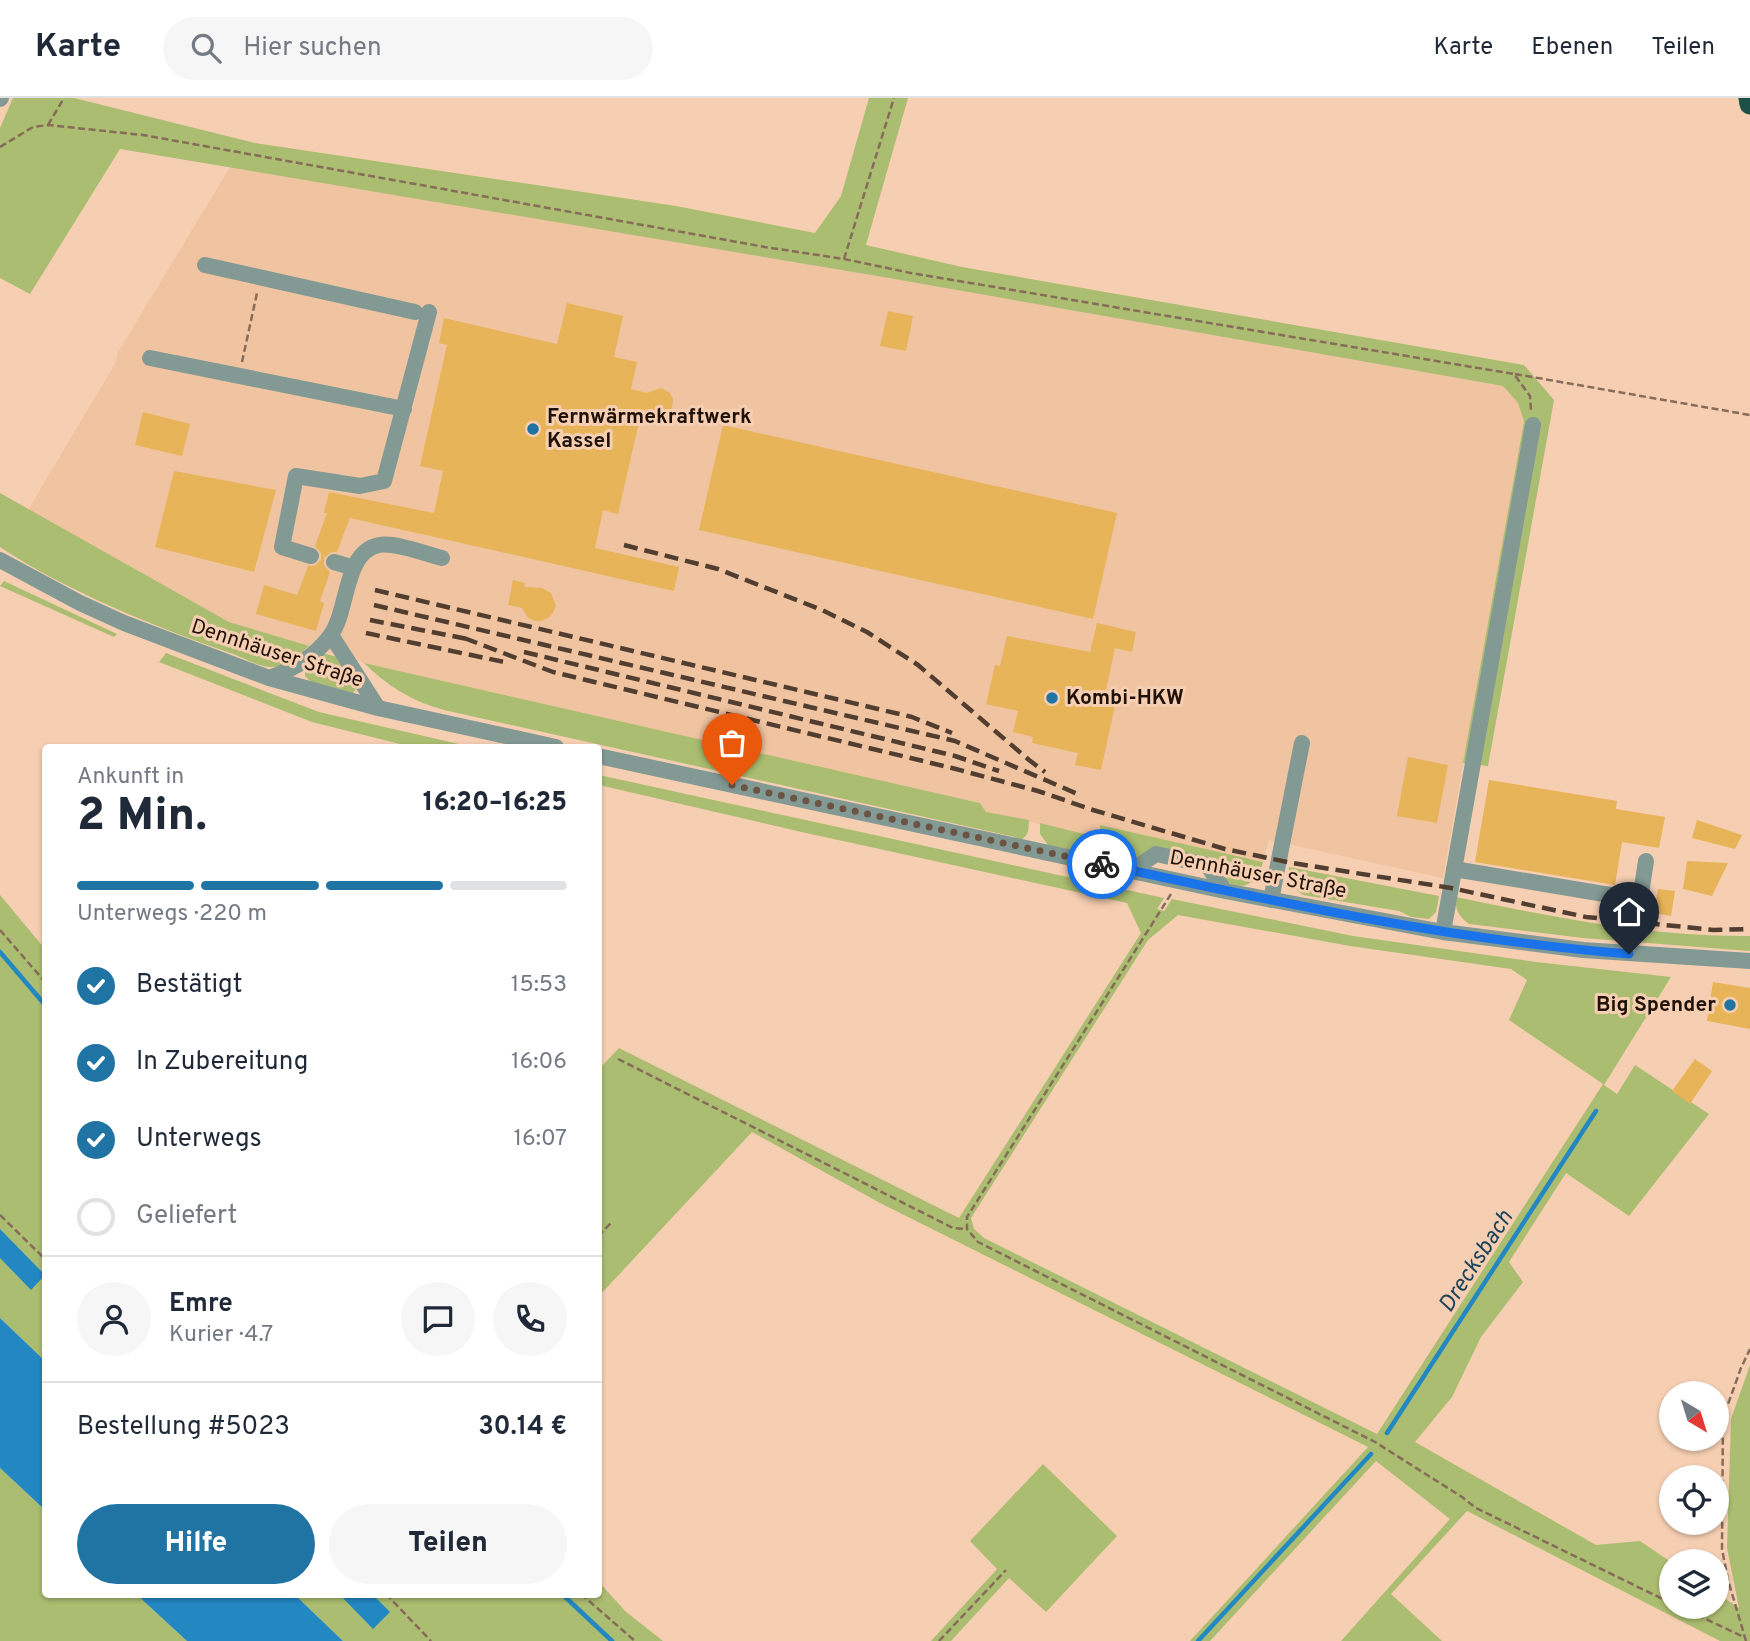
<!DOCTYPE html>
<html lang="de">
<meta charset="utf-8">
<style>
:root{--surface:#fff;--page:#f6f6f7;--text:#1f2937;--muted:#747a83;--line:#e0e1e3;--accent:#2074a4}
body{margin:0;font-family:Overpass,sans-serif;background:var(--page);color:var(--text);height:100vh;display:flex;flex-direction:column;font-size:26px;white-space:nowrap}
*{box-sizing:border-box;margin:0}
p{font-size:23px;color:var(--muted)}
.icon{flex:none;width:38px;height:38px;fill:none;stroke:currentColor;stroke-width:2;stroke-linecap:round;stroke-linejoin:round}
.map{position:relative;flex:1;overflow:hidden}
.panel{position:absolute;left:42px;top:646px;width:560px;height:854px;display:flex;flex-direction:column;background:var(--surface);border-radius:7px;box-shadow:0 2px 5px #0004}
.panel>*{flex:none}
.needle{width:46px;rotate:142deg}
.controls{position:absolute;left:1659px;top:1283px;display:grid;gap:14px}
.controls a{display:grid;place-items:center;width:70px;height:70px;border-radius:50%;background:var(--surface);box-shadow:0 2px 5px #0004;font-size:35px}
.pin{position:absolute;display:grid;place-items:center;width:60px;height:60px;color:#fff;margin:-72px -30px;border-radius:50% 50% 50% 0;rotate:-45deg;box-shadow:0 0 7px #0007}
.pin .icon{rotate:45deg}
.courier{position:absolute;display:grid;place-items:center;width:70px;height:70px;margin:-35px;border:5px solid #1a73e8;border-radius:50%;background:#fff;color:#222;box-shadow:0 2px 9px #0007}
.overview em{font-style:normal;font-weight:800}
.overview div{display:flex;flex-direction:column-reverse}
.overview{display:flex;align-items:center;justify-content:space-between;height:119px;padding:0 35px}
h1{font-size:46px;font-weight:800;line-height:52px}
.bar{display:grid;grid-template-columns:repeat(4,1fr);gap:10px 7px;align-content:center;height:84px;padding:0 35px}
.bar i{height:9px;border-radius:5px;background:var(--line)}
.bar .selected{background:var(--accent)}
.bar p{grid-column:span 4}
.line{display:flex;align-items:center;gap:18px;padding:0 35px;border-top:2px solid var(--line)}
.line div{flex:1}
.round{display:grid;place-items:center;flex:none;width:74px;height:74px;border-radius:37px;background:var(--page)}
ol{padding:0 35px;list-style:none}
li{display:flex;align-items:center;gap:21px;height:77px}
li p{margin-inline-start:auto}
li .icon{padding:7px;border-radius:50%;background:var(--accent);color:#fff;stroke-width:4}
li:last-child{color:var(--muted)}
li i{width:38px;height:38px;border:4px solid var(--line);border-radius:50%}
.primary-button{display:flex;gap:14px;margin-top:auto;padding:14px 35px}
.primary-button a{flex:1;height:80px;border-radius:42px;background:var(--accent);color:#fff;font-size:28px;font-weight:800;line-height:80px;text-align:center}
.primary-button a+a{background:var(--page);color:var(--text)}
header{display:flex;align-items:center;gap:42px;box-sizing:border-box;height:98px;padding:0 35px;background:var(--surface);border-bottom:2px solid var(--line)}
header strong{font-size:33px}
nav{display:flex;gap:38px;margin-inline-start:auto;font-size:24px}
.search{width:490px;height:63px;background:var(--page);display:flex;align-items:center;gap:18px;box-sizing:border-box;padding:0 24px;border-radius:38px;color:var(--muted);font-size:26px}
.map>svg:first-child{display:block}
</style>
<header>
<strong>Karte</strong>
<div class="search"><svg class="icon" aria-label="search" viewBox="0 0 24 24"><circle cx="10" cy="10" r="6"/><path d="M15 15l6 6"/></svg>Hier suchen</div>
<nav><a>Karte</a><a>Ebenen</a><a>Teilen</a></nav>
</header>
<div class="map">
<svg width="1750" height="1543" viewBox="0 0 1750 1543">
<rect width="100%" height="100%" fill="#f6cfb2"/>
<path fill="#f0c4a1" d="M230,69L883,179L1503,288L1518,305L1524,322L1443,780L1269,742L1263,764L1100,727L1101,740L986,714L980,705L364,565L229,524L28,412L116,264L117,256Z"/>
<path fill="#abbd70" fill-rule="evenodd" d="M13,0H74L255,45L676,108L815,135L841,98L869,0H908L866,147L962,169L1524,267L1554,302L1488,668L1463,665L1524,323L1518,305L1503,288L883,179L120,51L30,196L0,180V30Z
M0,395L229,524L309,548C298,557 288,569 273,569C261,570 244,560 233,556C158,530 66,493 0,449Z
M4,483L117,536L114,539L0,488Z
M166,555L319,614L472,649H412L312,624L159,564Z
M323,555L337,559L358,588L353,595L311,584L305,578V567Z
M364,565L980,705L986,714L1029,722C1028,732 1030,736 1021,742L1015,741V739L444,612C413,604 386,587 364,565Z
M599,677L1164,800L1157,811L1164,813L1172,801L1353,838L1536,864L1671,879L1604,987L1617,996L1635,967L1709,1016L1629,1118L1566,1075L1509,1164L1523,1184L1481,1239L1452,1299L1415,1344L1596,1447L1640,1443L1671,1464V1508H1717V1495L1739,1510L1727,1450L1731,1321L1750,1267V1543H1720L1467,1413L1391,1496L1442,1543H1341L1450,1421L1376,1363L1210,1543H1190L1368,1349L880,1105L752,1034L599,1198L598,1129L601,1126L598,1124V972L619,950L959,1120L1141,835L1127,805L797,733L599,687ZM1178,817L1350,848L1511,871L1527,882L1509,922L1603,986L1377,1336L984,1140L974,1131L971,1120L1148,842Z
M1040,725L1100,740V727L1263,764C1259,780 1248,794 1229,785C1222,781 1215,769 1209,762L1133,765L1048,747L1040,736Z
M1289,769L1439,798L1436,814L1429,821L1411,819L1399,813L1303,797C1293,790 1288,781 1289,769Z
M0,797L45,851V1263L0,1220Z
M1456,799C1553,819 1650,839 1750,838V853L1583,840L1469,826C1459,818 1455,813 1456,799Z
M1043,1366L1117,1438L1046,1514L1009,1480L951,1543H931L997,1471L970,1443Z
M0,1370L45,1412L46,1496H136L187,1543H0Z
M599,1484L625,1513L663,1543H343L294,1496H598Z"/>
<path fill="#2388c2" d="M0,1131L45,1177L31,1192L0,1160Z
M0,1220L45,1263V1412L0,1370Z
M136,1496H294L343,1543H187Z
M339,1496H372L390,1514L373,1531Z"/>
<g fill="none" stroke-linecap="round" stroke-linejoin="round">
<path stroke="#2388c2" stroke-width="4.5" d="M0,854L46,908
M1387,1335L1596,1013
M562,1496L612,1543
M1198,1543L1371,1356"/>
</g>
<path fill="#e7b459" d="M567,205L623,218L614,259L637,264L631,291L647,295L661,290L670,295L673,301L672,310L665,317H655L642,311L618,416L603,412L595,450L679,469L674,493L350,420L337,454H331L324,460V467L330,474L320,503L324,505L316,533L256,516L264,487L297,497L308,468H314L321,462V455L315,448L327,415H324L329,394L434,415L443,373L420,368L447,247L439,245L444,220L557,246Z
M888,213L913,218L906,253L880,248Z
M143,314L190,326L182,358L135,347Z
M723,327L1117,415L1093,521L699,432Z
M174,373L276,392L254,474L155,449Z
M513,482L525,485L524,489L542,490L551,495L556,508L551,518L542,523H535L528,520L522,510L508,507Z
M1097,525L1136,534L1132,554L1115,550L1106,592L1118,594L1101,672L1075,667L1078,655L1032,645L1033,639L1013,634L1018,613L986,606L995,567L1000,568L1007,538L1090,554Z
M1408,659L1448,667L1437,725L1397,718Z
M1489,682L1617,703L1616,711L1665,719L1659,750L1622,744L1615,787L1475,764Z
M1697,722L1742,737L1735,751L1692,740Z
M1687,763L1728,765L1712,798L1683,791Z
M1658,791L1675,793L1671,818L1654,815Z
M1713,884L1750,890V931L1707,923Z
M1695,961L1712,973L1690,1006L1672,993Z"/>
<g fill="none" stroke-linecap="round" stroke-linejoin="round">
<path stroke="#866c59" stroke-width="2.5" stroke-dasharray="7 3.5" stroke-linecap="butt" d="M48,27L64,0
M0,49L33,29L48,27L143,37L765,149L844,161L911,175L1514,276L1530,298L1531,312
M844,161L894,0
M242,264L257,195
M1515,276L1750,317
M1171,796L967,1119V1131L978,1144L1375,1344L1462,1399L1476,1410L1671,1505
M0,832L46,885
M618,961L953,1130L966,1131
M0,1117L46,1162
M598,1138L611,1125
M386,1496L431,1543
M581,1496L635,1543
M1678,1508L1744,1539
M939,1543L1006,1472
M1746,1543L1728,1482L1722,1451L1723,1320L1741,1270L1750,1251"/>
<path stroke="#839994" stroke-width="16" d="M0,1L1,0
M205,167L415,214
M150,260L404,311
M311,458L282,449L296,378L360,388L384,383L429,214
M0,462L80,505L124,525L269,580L378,610L556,649
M334,464L354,470
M331,537L378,610
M269,580C292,572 315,558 330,538C349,514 343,454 379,447C395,444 426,456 442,460
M598,658L1225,793L1443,834L1583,852L1750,863
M1454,771L1640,802L1646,763
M1131,773L1156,756L1207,767L1225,793
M1271,802L1302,645
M1443,834L1533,327"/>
<path stroke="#1c5148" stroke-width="21" d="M1749,0L1750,6"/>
<path stroke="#523e30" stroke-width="4.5" stroke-dasharray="14 7" stroke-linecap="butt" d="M624,447L718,471L822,512L867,534L918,567L1029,662L1045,674
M375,492L912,619L952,635
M374,507L955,643L1080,697
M370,522L473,542
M366,535L509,565
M464,540L553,574L952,670L1038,693L1093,712L1225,751L1292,765L1451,790L1586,819L1714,832L1750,831
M524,554L955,658L999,673"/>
</g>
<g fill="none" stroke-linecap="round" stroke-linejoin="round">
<path stroke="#6b5444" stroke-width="7" stroke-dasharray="0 12.6" d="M732,687L1102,766"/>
<path stroke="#1a73e8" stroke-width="9" d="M1102,766C1276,804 1451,842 1629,856"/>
</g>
<g fill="#2074a4" stroke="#f6cfb2" stroke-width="2.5">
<circle cx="533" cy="331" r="7"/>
<circle cx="1052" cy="600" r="7"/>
<circle cx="1730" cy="907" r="7"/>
</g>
<g text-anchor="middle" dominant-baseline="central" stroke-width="6" stroke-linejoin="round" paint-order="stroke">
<g font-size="21" font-weight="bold" fill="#201208" stroke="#f6cfb2" text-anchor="start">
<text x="547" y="319">Fernwärmekraftwerk<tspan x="547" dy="24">Kassel</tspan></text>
<text x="1066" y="600">Kombi-HKW</text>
<text x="1716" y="907" text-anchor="end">Big Spender</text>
</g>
<g font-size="21" fill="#201208" stroke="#f6cfb2">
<text transform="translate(277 556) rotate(18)">Dennhäuser Straße</text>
<text transform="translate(1258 777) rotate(11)">Dennhäuser Straße</text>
</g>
<g font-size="23" font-style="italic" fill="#1b425b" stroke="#f6cfb2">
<text transform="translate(1477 1164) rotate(-57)">Drecksbach</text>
</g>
</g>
</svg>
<div class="controls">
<a><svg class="needle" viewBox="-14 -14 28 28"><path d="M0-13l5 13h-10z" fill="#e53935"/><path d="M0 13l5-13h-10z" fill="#747a83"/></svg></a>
<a><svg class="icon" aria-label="locate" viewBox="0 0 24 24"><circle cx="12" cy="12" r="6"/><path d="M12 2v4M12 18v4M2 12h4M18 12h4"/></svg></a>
<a><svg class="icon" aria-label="layers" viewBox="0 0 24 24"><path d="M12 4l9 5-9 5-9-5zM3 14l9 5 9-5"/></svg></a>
</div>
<div class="pin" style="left:732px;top:687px;background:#ea580c"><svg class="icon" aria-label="bag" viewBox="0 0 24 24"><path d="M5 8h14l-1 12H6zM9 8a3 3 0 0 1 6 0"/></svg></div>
<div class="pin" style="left:1629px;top:856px;background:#1f2937"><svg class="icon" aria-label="home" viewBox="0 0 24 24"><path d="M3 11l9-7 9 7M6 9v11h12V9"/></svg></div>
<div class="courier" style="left:1102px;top:766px"><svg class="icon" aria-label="bike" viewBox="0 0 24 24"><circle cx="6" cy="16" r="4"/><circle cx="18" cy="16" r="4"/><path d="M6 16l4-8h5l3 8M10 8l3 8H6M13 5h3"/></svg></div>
<section class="panel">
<div class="overview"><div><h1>2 Min.</h1><p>Ankunft in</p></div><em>16:20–16:25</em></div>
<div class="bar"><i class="selected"></i><i class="selected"></i><i class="selected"></i><i></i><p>Unterwegs · 220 m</p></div>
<ol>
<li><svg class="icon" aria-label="check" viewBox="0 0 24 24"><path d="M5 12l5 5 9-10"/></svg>Bestätigt<p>15:53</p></li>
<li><svg class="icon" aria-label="check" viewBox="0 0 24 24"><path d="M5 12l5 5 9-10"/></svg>In Zubereitung<p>16:06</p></li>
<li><svg class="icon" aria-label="check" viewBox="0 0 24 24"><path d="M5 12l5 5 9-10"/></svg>Unterwegs<p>16:07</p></li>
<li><i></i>Geliefert</li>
</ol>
<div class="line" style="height:126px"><a class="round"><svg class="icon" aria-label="person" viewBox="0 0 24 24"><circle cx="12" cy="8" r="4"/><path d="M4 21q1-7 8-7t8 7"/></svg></a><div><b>Emre</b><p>Kurier · 4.7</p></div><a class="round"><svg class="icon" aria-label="chat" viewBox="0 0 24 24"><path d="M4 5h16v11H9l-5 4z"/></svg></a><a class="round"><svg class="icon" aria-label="phone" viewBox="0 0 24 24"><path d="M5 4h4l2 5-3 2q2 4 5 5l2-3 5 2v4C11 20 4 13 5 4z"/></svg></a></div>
<div class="line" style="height:91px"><div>Bestellung #5023</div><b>30.14 €</b></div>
<div class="primary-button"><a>Hilfe</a><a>Teilen</a></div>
</section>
</div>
